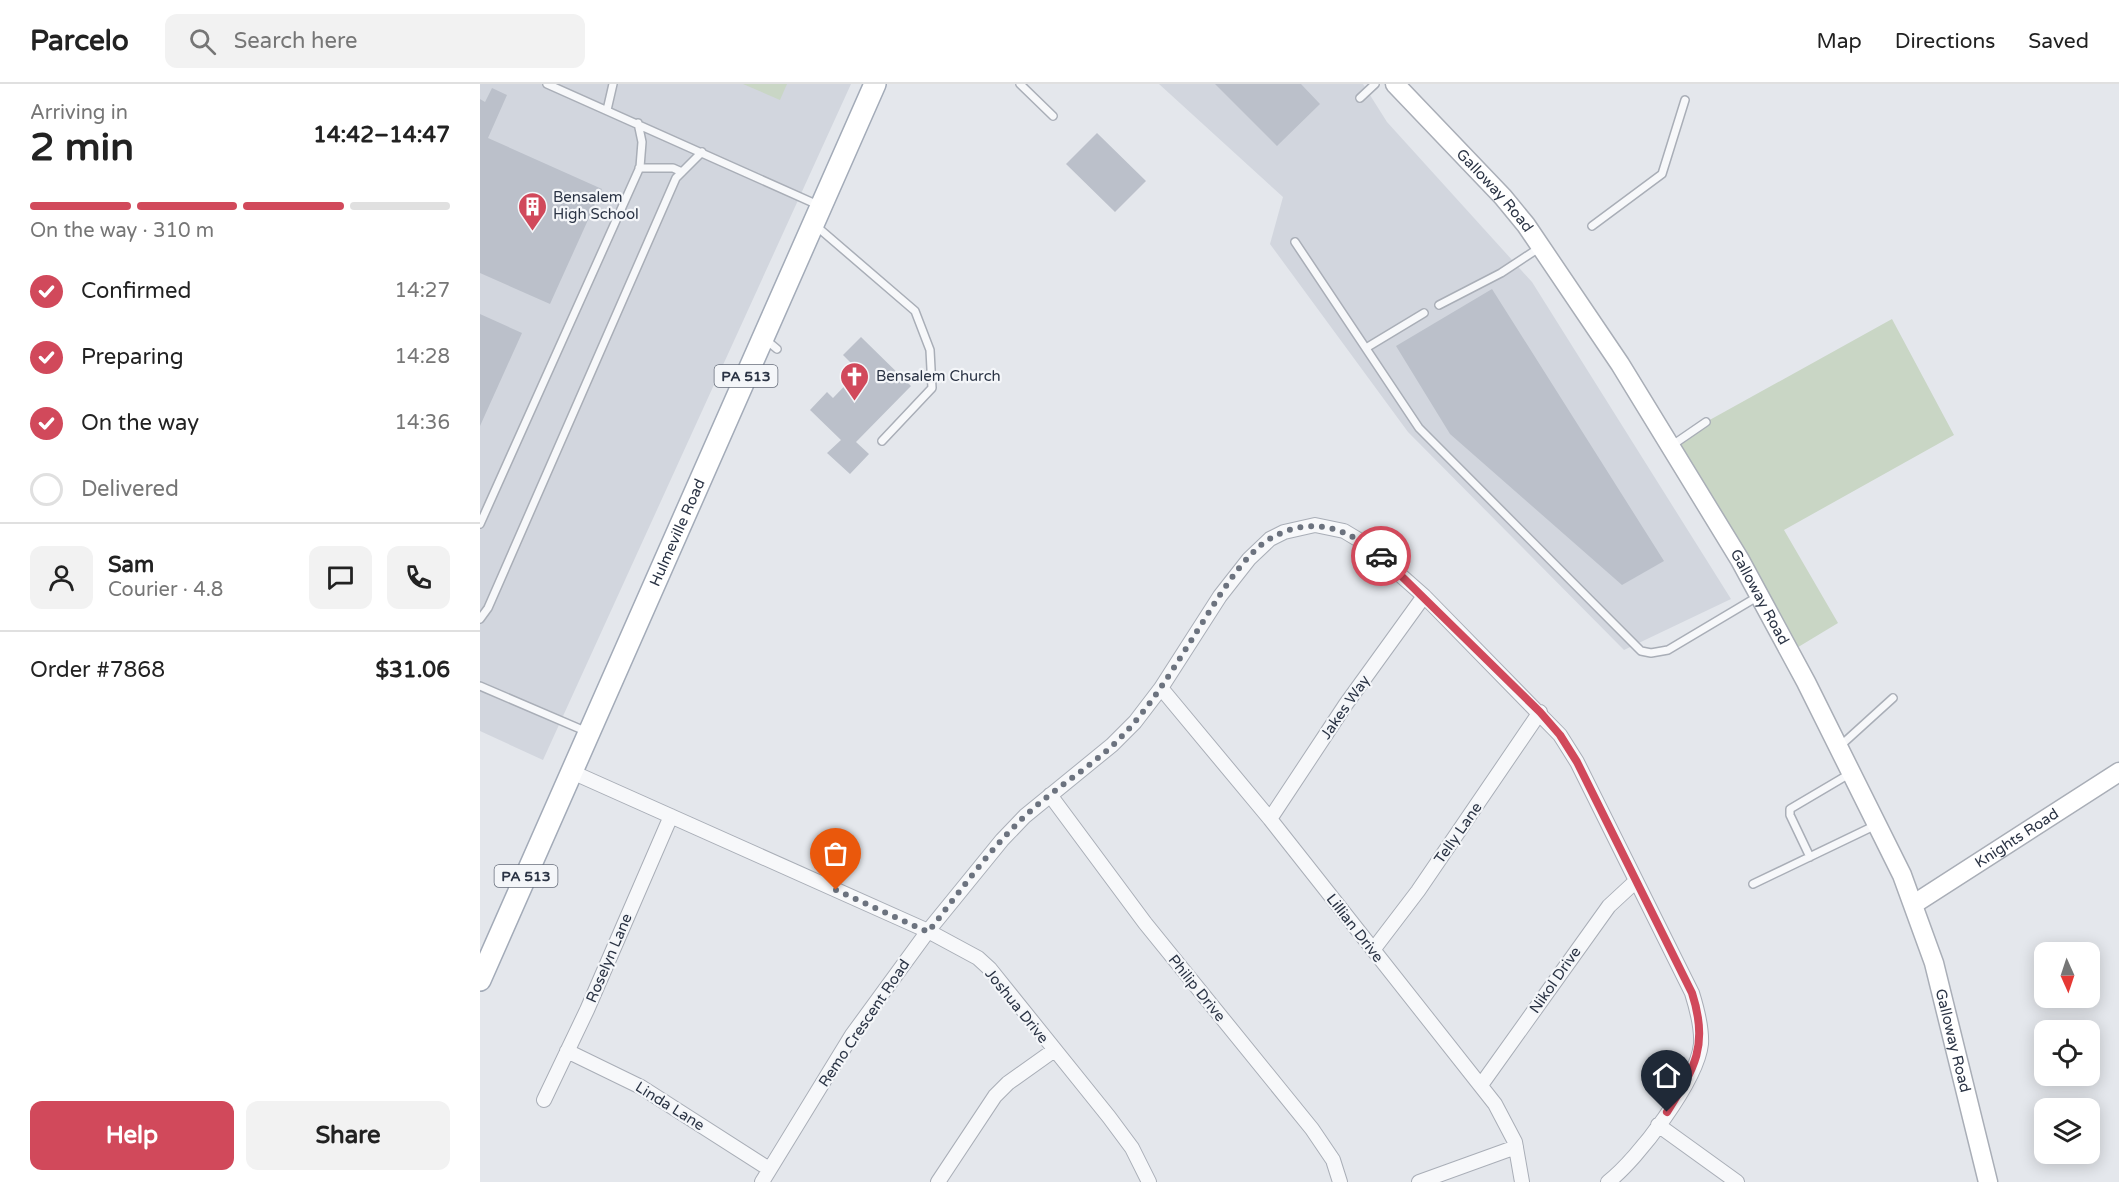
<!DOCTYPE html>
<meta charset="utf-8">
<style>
:root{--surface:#fff;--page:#f2f2f2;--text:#222;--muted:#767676;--line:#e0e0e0;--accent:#d1495b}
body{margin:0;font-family:"Varela Round",sans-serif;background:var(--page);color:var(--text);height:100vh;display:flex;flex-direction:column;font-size:22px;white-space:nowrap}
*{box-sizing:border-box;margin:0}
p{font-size:20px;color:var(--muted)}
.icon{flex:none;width:33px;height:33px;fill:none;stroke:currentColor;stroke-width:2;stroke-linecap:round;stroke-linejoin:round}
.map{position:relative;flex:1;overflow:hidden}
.details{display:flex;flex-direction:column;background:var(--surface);width:480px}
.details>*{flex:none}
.needle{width:39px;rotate:177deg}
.buttons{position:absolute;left:1554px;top:858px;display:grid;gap:12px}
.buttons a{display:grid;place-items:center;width:66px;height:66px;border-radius:12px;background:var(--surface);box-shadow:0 3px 15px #0003;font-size:30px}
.pin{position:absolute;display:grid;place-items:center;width:51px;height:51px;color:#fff;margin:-62px -26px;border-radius:50% 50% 50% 0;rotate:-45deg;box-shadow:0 0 6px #0007}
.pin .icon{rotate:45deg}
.courier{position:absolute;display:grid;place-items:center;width:60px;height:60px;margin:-30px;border:4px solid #d1495b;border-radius:50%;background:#fff;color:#222;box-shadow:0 2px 8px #0007}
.headline em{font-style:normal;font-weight:700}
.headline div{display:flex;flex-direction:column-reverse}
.headline{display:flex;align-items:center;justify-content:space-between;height:102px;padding:0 30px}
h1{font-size:39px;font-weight:700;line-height:45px}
.bar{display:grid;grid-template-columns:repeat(4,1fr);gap:9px 6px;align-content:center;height:72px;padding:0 30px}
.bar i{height:8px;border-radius:4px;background:var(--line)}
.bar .active{background:var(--accent)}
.bar p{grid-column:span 4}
.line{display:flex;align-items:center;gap:15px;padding:0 30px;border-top:2px solid var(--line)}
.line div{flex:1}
.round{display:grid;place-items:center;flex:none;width:63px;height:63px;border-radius:12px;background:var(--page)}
ol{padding:0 30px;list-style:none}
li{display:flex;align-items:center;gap:18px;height:66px}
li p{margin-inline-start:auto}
li .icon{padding:6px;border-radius:50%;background:var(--accent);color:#fff;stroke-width:4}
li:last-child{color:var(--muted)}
li i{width:33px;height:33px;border:3px solid var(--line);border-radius:50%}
.cta{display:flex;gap:12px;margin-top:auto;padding:12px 30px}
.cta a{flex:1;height:69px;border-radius:12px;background:var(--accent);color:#fff;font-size:24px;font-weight:700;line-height:69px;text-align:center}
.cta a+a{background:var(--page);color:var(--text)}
header{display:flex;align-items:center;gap:36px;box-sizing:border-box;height:84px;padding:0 30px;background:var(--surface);border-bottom:2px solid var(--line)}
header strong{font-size:28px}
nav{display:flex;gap:33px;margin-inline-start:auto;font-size:21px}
.search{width:420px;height:54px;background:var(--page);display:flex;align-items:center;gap:15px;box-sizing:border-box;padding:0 21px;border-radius:12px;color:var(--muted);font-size:22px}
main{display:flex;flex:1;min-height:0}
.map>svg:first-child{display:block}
</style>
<header>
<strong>Parcelo</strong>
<div class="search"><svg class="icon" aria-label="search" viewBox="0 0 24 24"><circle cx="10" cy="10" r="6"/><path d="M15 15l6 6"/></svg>Search here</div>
<nav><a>Map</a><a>Directions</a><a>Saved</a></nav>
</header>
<main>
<section class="details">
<div class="headline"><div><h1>2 min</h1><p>Arriving in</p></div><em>14:42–14:47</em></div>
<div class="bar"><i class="active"></i><i class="active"></i><i class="active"></i><i></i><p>On the way · 310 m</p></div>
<ol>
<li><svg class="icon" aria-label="check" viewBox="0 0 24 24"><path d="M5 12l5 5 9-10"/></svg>Confirmed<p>14:27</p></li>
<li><svg class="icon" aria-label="check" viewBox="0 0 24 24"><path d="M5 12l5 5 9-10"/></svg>Preparing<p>14:28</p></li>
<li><svg class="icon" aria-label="check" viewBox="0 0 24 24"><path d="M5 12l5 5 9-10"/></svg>On the way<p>14:36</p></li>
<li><i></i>Delivered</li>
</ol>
<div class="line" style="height:108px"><a class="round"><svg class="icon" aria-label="person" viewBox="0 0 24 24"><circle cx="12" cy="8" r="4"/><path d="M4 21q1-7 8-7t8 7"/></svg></a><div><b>Sam</b><p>Courier · 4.8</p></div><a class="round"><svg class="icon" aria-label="chat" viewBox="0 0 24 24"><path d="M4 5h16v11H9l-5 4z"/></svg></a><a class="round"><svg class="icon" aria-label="phone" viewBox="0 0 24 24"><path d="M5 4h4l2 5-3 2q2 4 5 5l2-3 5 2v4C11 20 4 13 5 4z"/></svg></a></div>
<div class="line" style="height:78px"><div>Order #7868</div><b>$31.06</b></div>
<div class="cta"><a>Help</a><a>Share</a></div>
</section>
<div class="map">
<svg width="1639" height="1098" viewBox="0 0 1639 1098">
<rect width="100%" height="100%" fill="#e4e7ec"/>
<path fill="#d2d6de" d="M0,0H371L63,676L0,647Z
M679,0H883L907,38L1052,198L1251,515L1144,566L928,348L790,160L803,113Z"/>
<path fill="#c9d6c5" d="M263,0H307L300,16Z
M1412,235L1474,351L1304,446L1358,539L1310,568L1191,362L1226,338Z"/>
<path fill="#bbc0ca" d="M735,0H821L840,20L797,62Z
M12,4L27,11L8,54L122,105L70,220L0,189V15L5,18Z
M617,49L666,97L635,128L586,80Z
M1012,205L1184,477L1142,501L970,350L916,262Z
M0,230L42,249L0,342Z
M381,253L431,302L376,358L389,370L370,390L347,369L361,356L330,326L347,308L353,314L379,287L363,271Z"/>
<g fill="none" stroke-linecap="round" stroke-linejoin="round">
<defs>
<path id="lane" d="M67,0L338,121
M540,0L573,32
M880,14L895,0
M127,26L133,0
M159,84H193L202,88
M335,141L435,227L450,266L452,304L402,357
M1112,142L1182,90L1205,16
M815,158L939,344L1161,567L1171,569L1188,566L1277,513
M959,221L1021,189L1059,164
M285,255L297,265
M886,264L944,229
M1191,362L1226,338
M0,440L160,83L162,58L158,39
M0,535L8,524L196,94L222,68
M0,602L105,647
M1359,663L1413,614
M1330,773L1310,731V725L1371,689
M1273,800L1396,741"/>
<path id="street" d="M681,604L790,735L1015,1020L1035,1058L1042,1098
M92,688L448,847L498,874L510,885L629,1033L652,1064L669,1098
M570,711L665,839L832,1045L853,1076L860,1098
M790,735L866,620L944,512
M893,866L938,807L1060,628
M87,967L161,1003L289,1085
M1001,1001L1129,822L1156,797
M64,1016L107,926L191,732
M1178,1041L1257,1098
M282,1098L372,951L448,847L522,756L545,732L632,661L655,638L681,604L740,512L769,475L790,455L804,448L835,441L864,447L884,459L944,512L1080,651L1097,678L1212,909C1217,925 1222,943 1221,960C1217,997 1158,1075 1128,1098
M458,1098L515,1012L528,999L573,967
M939,1098L1036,1063"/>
<g id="secondary">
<path id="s1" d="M915,0L1023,113L1046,141L1140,280L1260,476L1326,598L1422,791L1454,879L1508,1098"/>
<path id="s2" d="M1434,820L1639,688"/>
</g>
<g id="primary">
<path id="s3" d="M0,896L395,0"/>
</g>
</defs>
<use href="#lane" stroke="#a9aeb7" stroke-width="10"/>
<use href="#street" stroke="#a9aeb7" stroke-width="16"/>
<use href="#secondary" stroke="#a9aeb7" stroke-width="21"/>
<use href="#primary" stroke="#a3abb8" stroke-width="24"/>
<use href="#lane" stroke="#f7f8fa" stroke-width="7"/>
<use href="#street" stroke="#f7f8fa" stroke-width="14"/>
<use href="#secondary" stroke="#fff" stroke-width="18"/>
<use href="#primary" stroke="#fff" stroke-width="21"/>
</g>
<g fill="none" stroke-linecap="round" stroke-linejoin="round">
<path stroke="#6c737f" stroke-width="6" stroke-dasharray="0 10.8" d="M356,806L448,848C479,809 508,767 544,733C572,706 605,687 633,661C666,630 690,590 714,552C733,523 762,469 793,453C834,431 867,445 901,472"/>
<path stroke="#d1495b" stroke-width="8" d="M901,472L1060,628L1080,651L1097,678L1212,909C1229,961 1215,984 1187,1028"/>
</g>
<defs>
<symbol id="building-pin" viewBox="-11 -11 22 30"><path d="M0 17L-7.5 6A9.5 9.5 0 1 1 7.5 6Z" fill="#d1495b" stroke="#f4f6f9"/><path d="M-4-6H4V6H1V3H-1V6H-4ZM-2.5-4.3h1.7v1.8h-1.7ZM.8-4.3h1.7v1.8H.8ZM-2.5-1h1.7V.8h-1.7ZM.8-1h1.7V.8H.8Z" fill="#fff"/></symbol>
<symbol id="church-pin" viewBox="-11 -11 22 30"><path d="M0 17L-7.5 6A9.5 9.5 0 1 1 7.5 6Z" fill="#d1495b" stroke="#f4f6f9"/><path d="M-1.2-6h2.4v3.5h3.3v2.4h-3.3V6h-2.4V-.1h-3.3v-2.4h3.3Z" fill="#fff"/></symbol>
</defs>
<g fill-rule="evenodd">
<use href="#building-pin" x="36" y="106" width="33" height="45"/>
<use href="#church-pin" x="358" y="276" width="33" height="45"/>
</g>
<g text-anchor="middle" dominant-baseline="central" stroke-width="4.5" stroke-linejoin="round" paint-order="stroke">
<g fill="#f4f6f9" stroke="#676e7b" stroke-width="1.5">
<rect x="234.5" y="281" width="63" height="22" rx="4.5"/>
<rect x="14.5" y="781" width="63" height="22" rx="4.5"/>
</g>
<g font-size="14" font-weight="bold" fill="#2b3445">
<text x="266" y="292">PA 513</text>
<text x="46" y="792">PA 513</text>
</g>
<g font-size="15" fill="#2b3445" stroke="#f4f6f9">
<text stroke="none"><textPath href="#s1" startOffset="146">Galloway Road</textPath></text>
<text stroke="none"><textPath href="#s3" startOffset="489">Hulmeville Road</textPath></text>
<text stroke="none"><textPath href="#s1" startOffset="632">Galloway Road</textPath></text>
<text transform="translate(865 623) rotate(-55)">Jakes Way</text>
<text transform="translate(978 749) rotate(-55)">Telly Lane</text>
<text stroke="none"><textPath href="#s2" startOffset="122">Knights Road</textPath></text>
<text transform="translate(875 844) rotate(52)">Lillian Drive</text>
<text transform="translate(129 874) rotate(-67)">Roselyn Lane</text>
<text transform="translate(1075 896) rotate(-55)">Nikol Drive</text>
<text transform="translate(717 904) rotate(51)">Philip Drive</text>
<text transform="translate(537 922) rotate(51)">Joshua Drive</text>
<text transform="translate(384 939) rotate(-56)">Remo Crescent Road</text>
<text stroke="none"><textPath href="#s1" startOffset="1118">Galloway Road</textPath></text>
<text transform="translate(190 1022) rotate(32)">Linda Lane</text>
</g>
<g font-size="15" fill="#2b3445" stroke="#f4f6f9" text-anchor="start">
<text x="73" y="113">Bensalem<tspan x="73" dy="17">High School</tspan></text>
<text x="396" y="292">Bensalem Church</text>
</g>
</g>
</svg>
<div class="buttons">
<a><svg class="needle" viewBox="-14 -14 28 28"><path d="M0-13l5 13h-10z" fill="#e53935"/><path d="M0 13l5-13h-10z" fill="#767676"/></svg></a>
<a><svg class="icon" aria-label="locate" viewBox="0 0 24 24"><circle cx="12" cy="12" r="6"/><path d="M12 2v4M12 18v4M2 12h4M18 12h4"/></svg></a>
<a><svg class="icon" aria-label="layers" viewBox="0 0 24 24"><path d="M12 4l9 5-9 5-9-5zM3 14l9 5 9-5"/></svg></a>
</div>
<div class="pin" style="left:356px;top:806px;background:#ea580c"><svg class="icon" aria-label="bag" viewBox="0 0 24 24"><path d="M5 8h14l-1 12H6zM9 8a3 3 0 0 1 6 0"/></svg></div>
<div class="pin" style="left:1187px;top:1028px;background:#1f2937"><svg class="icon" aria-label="home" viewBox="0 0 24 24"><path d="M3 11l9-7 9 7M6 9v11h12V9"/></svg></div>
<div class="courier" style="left:901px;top:472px"><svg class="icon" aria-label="car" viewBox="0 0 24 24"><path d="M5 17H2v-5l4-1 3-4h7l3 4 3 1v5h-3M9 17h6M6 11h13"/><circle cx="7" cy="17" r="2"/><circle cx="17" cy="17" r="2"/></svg></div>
</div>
</main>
